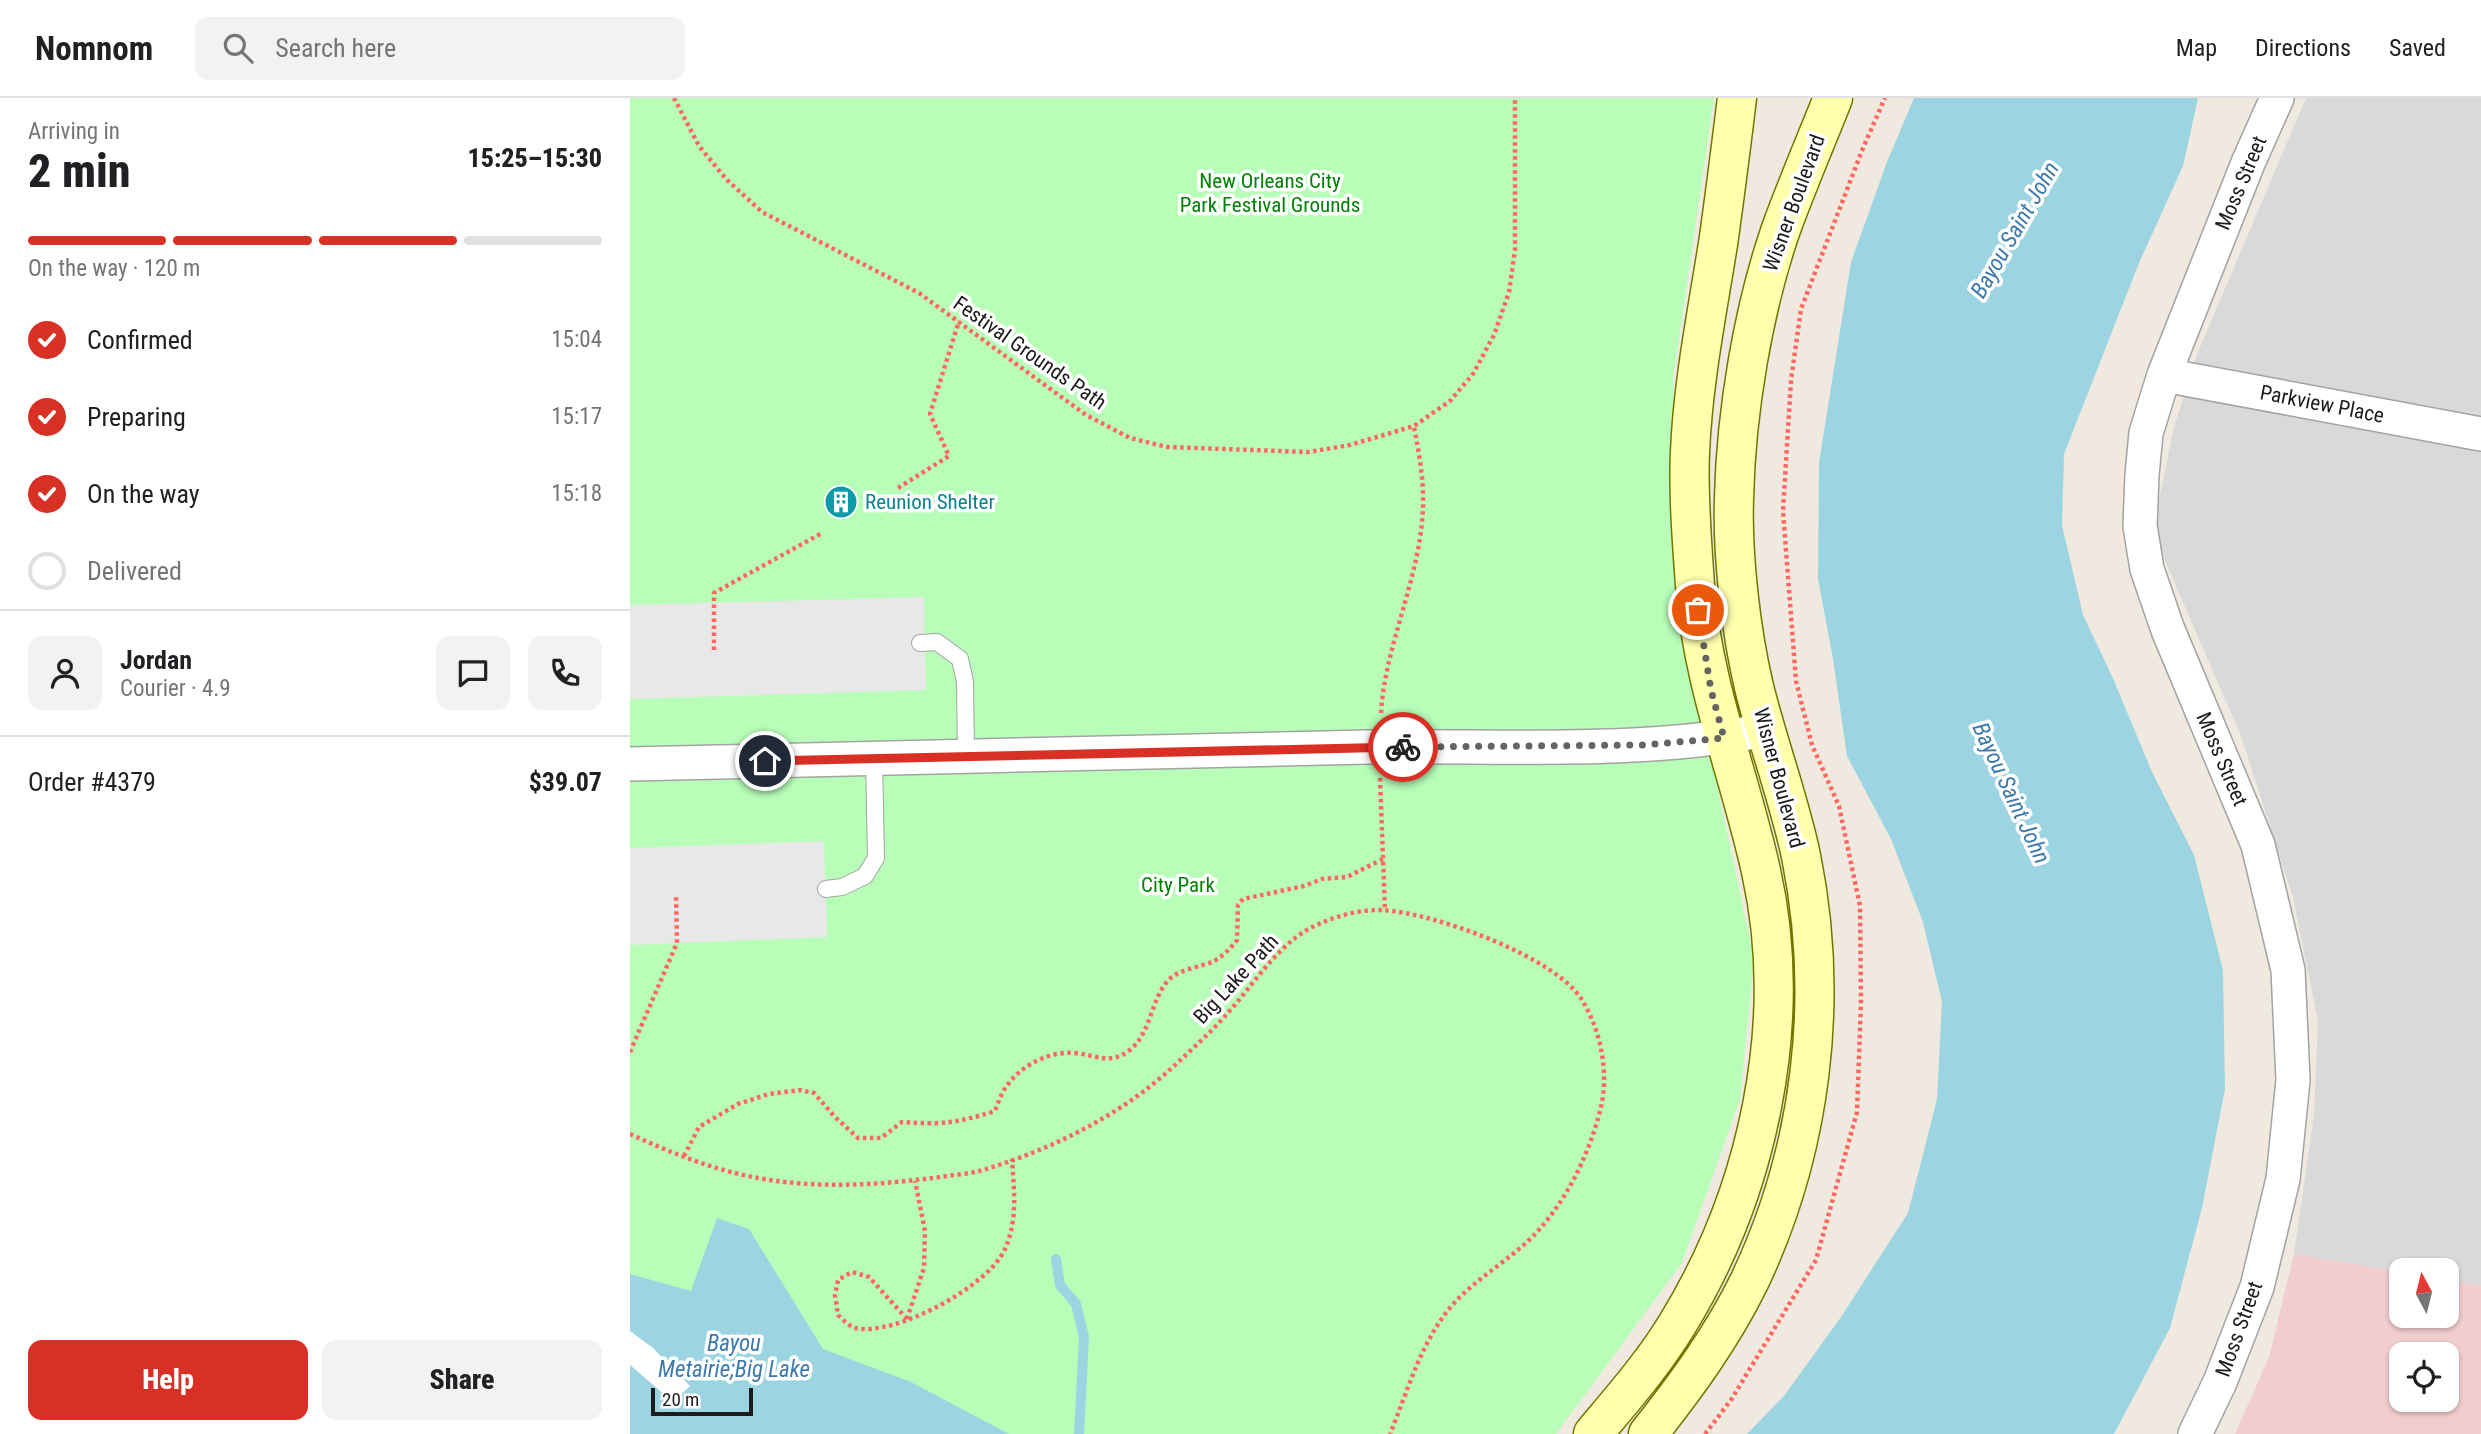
<!DOCTYPE html>
<meta charset="utf-8">
<style>
:root{--surface:#fff;--page:#f2f2f2;--text:#202124;--muted:#757577;--line:#e0e0e0;--accent:#d93025}
body{margin:0;font-family:"Roboto Condensed",sans-serif;background:var(--page);color:var(--text);height:100vh;display:flex;flex-direction:column;font-size:26px;white-space:nowrap}
*{box-sizing:border-box;margin:0}
p{font-size:23px;color:var(--muted)}
.icon{flex:none;width:38px;height:38px;fill:none;stroke:currentColor;stroke-width:2;stroke-linecap:round;stroke-linejoin:round}
.map{position:relative;flex:1;overflow:hidden}
.panel{display:flex;flex-direction:column;background:var(--surface);width:630px}
.panel>*{flex:none}
.needle{width:46px;rotate:353deg}
.tools{position:absolute;left:1759px;top:1160px;display:grid;gap:14px}
.tools a{display:grid;place-items:center;width:70px;height:70px;border-radius:14px;background:var(--surface);box-shadow:0 2px 5px #0004;font-size:35px}
.scale{position:absolute;left:21px;bottom:18px;width:102px;box-sizing:border-box;padding-left:7px;border:4px solid #1c1c1c;border-top:0;font-size:19px;line-height:24px;white-space:nowrap;color:#1c1c1c;-webkit-text-stroke:5px #fff;paint-order:stroke}
.pin{position:absolute;display:grid;place-items:center;width:60px;height:60px;color:#fff;margin:-30px;border:4px solid #fff;border-radius:50%;box-shadow:0 2px 7px #0007}
.courier{position:absolute;display:grid;place-items:center;width:70px;height:70px;margin:-35px;border:5px solid #d93025;border-radius:50%;background:#fff;color:#222;box-shadow:0 2px 9px #0007}
.headline em{font-style:normal;font-weight:800}
.headline div{display:flex;flex-direction:column-reverse}
.headline{display:flex;align-items:center;justify-content:space-between;height:119px;padding:0 28px}
h1{font-size:46px;font-weight:800;line-height:52px}
.bar{display:grid;grid-template-columns:repeat(4,1fr);gap:10px 7px;align-content:center;height:84px;padding:0 28px}
.bar i{height:9px;border-radius:5px;background:var(--line)}
.bar .current{background:var(--accent)}
.bar p{grid-column:span 4}
.line{display:flex;align-items:center;gap:18px;padding:0 28px;border-top:2px solid var(--line)}
.line div{flex:1}
.round{display:grid;place-items:center;flex:none;width:74px;height:74px;border-radius:14px;background:var(--page)}
ol{padding:0 28px;list-style:none}
li{display:flex;align-items:center;gap:21px;height:77px}
li p{margin-inline-start:auto}
li .icon{padding:7px;border-radius:50%;background:var(--accent);color:#fff;stroke-width:4}
li:last-child{color:var(--muted)}
li i{width:38px;height:38px;border:4px solid var(--line);border-radius:50%}
.action{display:flex;gap:14px;margin-top:auto;padding:14px 28px}
.action a{flex:1;height:80px;border-radius:14px;background:var(--accent);color:#fff;font-size:28px;font-weight:800;line-height:80px;text-align:center}
.action a+a{background:var(--page);color:var(--text)}
header{display:flex;align-items:center;gap:42px;box-sizing:border-box;height:98px;padding:0 35px;background:var(--surface);border-bottom:2px solid var(--line)}
header strong{font-size:33px}
nav{display:flex;gap:38px;margin-inline-start:auto;font-size:24px}
.search{width:490px;height:63px;background:var(--page);display:flex;align-items:center;gap:18px;box-sizing:border-box;padding:0 24px;border-radius:14px;color:var(--muted);font-size:26px}
main{display:flex;flex:1;min-height:0}
.map>svg:first-child{display:block}
</style>
<header>
<strong>Nomnom</strong>
<div class="search"><svg class="icon" aria-label="search" viewBox="0 0 24 24"><circle cx="10" cy="10" r="6"/><path d="M15 15l6 6"/></svg>Search here</div>
<nav><a>Map</a><a>Directions</a><a>Saved</a></nav>
</header>
<main>
<section class="panel">
<div class="headline"><div><h1>2 min</h1><p>Arriving in</p></div><em>15:25–15:30</em></div>
<div class="bar"><i class="current"></i><i class="current"></i><i class="current"></i><i></i><p>On the way · 120 m</p></div>
<ol>
<li><svg class="icon" aria-label="check" viewBox="0 0 24 24"><path d="M5 12l5 5 9-10"/></svg>Confirmed<p>15:04</p></li>
<li><svg class="icon" aria-label="check" viewBox="0 0 24 24"><path d="M5 12l5 5 9-10"/></svg>Preparing<p>15:17</p></li>
<li><svg class="icon" aria-label="check" viewBox="0 0 24 24"><path d="M5 12l5 5 9-10"/></svg>On the way<p>15:18</p></li>
<li><i></i>Delivered</li>
</ol>
<div class="line" style="height:126px"><a class="round"><svg class="icon" aria-label="person" viewBox="0 0 24 24"><circle cx="12" cy="8" r="4"/><path d="M4 21q1-7 8-7t8 7"/></svg></a><div><b>Jordan</b><p>Courier · 4.9</p></div><a class="round"><svg class="icon" aria-label="chat" viewBox="0 0 24 24"><path d="M4 5h16v11H9l-5 4z"/></svg></a><a class="round"><svg class="icon" aria-label="phone" viewBox="0 0 24 24"><path d="M5 4h4l2 5-3 2q2 4 5 5l2-3 5 2v4C11 20 4 13 5 4z"/></svg></a></div>
<div class="line" style="height:91px"><div>Order #4379</div><b>$39.07</b></div>
<div class="action"><a>Help</a><a>Share</a></div>
</section>
<div class="map">
<svg width="1851" height="1336" viewBox="0 0 1851 1336">
<rect width="100%" height="100%" fill="#efe9e0"/>
<path fill="#dad9d9" d="M1676,0H1851V1188L1817,1182L1816,1172L1771,1174L1664,1156L1684,1018L1688,923L1663,799L1611,638L1536,465L1524,426L1544,329L1568,254Z"/>
<path fill="#f2cdce" fill-rule="evenodd" d="M1664,1156L1771,1174V1218H1816L1817,1182L1851,1188V1336H1605L1639,1259ZM1771,1256H1816V1302H1771Z"/>
<path fill="#b8feb9" d="M0,0H1084L1043,281L1047,499L1124,861L1110,1001L1052,1165L926,1336H0Z"/>
<path fill="#e8e8e8" d="M294,499L296,592L0,601V507Z
M194,743L197,839L0,847V750Z"/>
<path fill="#9cd5e1" d="M1284,0H1568L1553,68L1509,165L1434,356L1432,427L1453,517L1482,578L1522,674L1564,757L1593,872L1595,991L1572,1110L1540,1230L1484,1336H1117L1154,1298L1211,1219L1278,1115L1307,1001L1312,904L1293,824L1261,741L1217,658L1203,561L1188,481L1189,365L1221,164L1257,64Z
M87,1120L119,1131L193,1251L281,1284L379,1336H0V1176L61,1193Z"/>
<path fill="#fff" d="M0,1233L23,1250L60,1288L43,1304L0,1267Z"/>
<g fill="none" stroke-linecap="round" stroke-linejoin="round">
<path stroke="#9cd5e1" stroke-width="10" d="M426,1161L430,1187L446,1206L454,1239L449,1336"/>
<defs>
<path id="lane" d="M290,545L307,544L330,561L335,584L336,658
M196,791L212,789L235,778L246,760L244,660"/>
<path id="street" d="M1534,277L1851,336
M0,666C246,660 491,655 737,649C870,647 1005,657 1136,632
M1565,1336L1590,1284L1627,1189L1653,1081L1663,982L1658,872L1628,747L1538,532L1517,471L1510,428L1512,377L1516,335L1534,277L1618,65L1647,0"/>
<path id="secondary" d="M963,1336C993,1300 1024,1265 1048,1225C1128,1094 1165,925 1131,773C1110,678 1072,586 1065,487C1062,446 1058,395 1060,354C1063,284 1077,215 1088,146C1095,97 1101,49 1107,0
M1018,1336C1056,1288 1092,1239 1119,1184C1182,1052 1200,901 1171,758C1159,701 1138,646 1124,589C1111,534 1102,457 1104,400C1106,314 1123,212 1151,131C1167,87 1186,43 1203,0"/>
</defs>
<use href="#lane" stroke="#a3a3a3" stroke-width="18"/>
<use href="#street" stroke="#a3a3a3" stroke-width="36"/>
<use href="#secondary" stroke="#707600" stroke-width="41"/>
<path stroke="#ff6861" stroke-width="4.5" stroke-dasharray="3.5 3.5" stroke-linecap="butt" d="M44,0L69,48L96,81L132,114L289,195L456,317L500,340L537,349L679,354L720,347L784,328L820,303L843,276L864,237L879,194L885,152V0
M268,390L319,358L300,316L329,223
M84,552V495L192,435
M751,615C755,547 791,478 793,409C794,382 789,355 784,329
M750,680L755,812
M0,954L47,845L46,796
M0,1036C41,1055 84,1072 128,1080C187,1091 250,1087 310,1079C323,1077 337,1076 349,1073C419,1053 490,1018 544,968C561,952 579,936 595,918C624,887 650,841 691,825C710,817 733,811 753,812C803,815 925,858 952,902C971,933 979,974 971,1009C960,1054 938,1101 906,1135C884,1159 851,1177 827,1202C792,1239 779,1290 760,1336
M54,1058L69,1029L108,1006L139,996L170,992L184,995L205,1019L228,1040H251L272,1024C311,1027 327,1025 365,1013C368,1005 371,996 376,989C391,967 419,953 445,955C466,957 481,968 501,951C520,935 521,904 536,885C546,871 569,870 584,863C593,858 601,850 607,842L608,807L613,801L674,788L692,781L717,779L753,761
M277,1221L239,1179L222,1174L208,1182L205,1197L208,1217C213,1222 219,1228 225,1230C265,1239 359,1188 375,1151C388,1122 384,1092 382,1061
M277,1221L294,1170L295,1133L285,1083
M1075,1336L1101,1302L1186,1162L1227,1014L1231,904L1230,808L1209,708L1182,647L1166,583L1153,413L1161,282L1171,211L1233,50L1255,0"/>
<use href="#lane" stroke="#fff" stroke-width="16"/>
<use href="#street" stroke="#fff" stroke-width="33"/>
<use href="#secondary" stroke="#ffffae" stroke-width="38"/>
</g>
<g fill="none" stroke-linecap="round" stroke-linejoin="round">
<path stroke="#666461" stroke-width="7" stroke-dasharray="0 12.6" d="M773,649L1014,647L1094,640L1081,592L1068,512"/>
<path stroke="#d93025" stroke-width="9" d="M135,663L773,649"/>
</g>
<defs>
<symbol id="building-disc" viewBox="-11 -11 22 22"><circle r="9.5" fill="#0f9aa8" stroke="#fff"/><path d="M-4-6H4V6H1V3H-1V6H-4ZM-2.5-4.3h1.7v1.8h-1.7ZM.8-4.3h1.7v1.8H.8ZM-2.5-1h1.7V.8h-1.7ZM.8-1h1.7V.8H.8Z" fill="#fff"/></symbol>
</defs>
<g fill-rule="evenodd">
<use href="#building-disc" x="192" y="385" width="38" height="38"/>
</g>
<g text-anchor="middle" dominant-baseline="central" stroke-width="7" stroke-linejoin="round" paint-order="stroke">
<g font-size="21" fill="#018305" stroke="#fff">
<text x="640" y="83">New Orleans City<tspan x="640" dy="24">Park Festival Grounds</tspan></text>
<text x="548" y="787">City Park</text>
</g>
<g font-size="21" fill="#1c1c1c" stroke="#fff">
<text transform="translate(1611 85) rotate(-67)">Moss Street</text>
<text transform="translate(1164 105) rotate(-70)">Wisner Boulevard</text>
<text transform="translate(400 255) rotate(35)">Festival Grounds Path</text>
<text transform="translate(1692 306) rotate(11)">Parkview Place</text>
<text transform="translate(1592 661) rotate(67)">Moss Street</text>
<text transform="translate(1149 680) rotate(75)">Wisner Boulevard</text>
<text transform="translate(606 881) rotate(-47)">Big Lake Path</text>
<text transform="translate(1609 1231) rotate(-70)">Moss Street</text>
</g>
<g font-size="21" fill="#0d838f" stroke="#fff" text-anchor="start">
<text x="235" y="404">Reunion Shelter</text>
</g>
<g font-size="23" font-style="italic" fill="#3e7aac" stroke="#fff">
<text transform="translate(1385 132) rotate(-60)">Bayou Saint John</text>
<text transform="translate(1381 695) rotate(65)">Bayou Saint John</text>
<text x="104" y="1245">Bayou<tspan x="104" dy="26">Metairie;Big Lake</tspan></text>
</g>
</g>
</svg>
<div class="tools">
<a><svg class="needle" viewBox="-14 -14 28 28"><path d="M0-13l5 13h-10z" fill="#e53935"/><path d="M0 13l5-13h-10z" fill="#757577"/></svg></a>
<a><svg class="icon" aria-label="locate" viewBox="0 0 24 24"><circle cx="12" cy="12" r="6"/><path d="M12 2v4M12 18v4M2 12h4M18 12h4"/></svg></a>
</div>
<div class="scale">20 m</div>
<div class="pin" style="left:1068px;top:512px;background:#ea580c"><svg class="icon" aria-label="bag" viewBox="0 0 24 24"><path d="M5 8h14l-1 12H6zM9 8a3 3 0 0 1 6 0"/></svg></div>
<div class="pin" style="left:135px;top:663px;background:#1f2937"><svg class="icon" aria-label="home" viewBox="0 0 24 24"><path d="M3 11l9-7 9 7M6 9v11h12V9"/></svg></div>
<div class="courier" style="left:773px;top:649px"><svg class="icon" aria-label="bike" viewBox="0 0 24 24"><circle cx="6" cy="16" r="4"/><circle cx="18" cy="16" r="4"/><path d="M6 16l4-8h5l3 8M10 8l3 8H6M13 5h3"/></svg></div>
</div>
</main>
